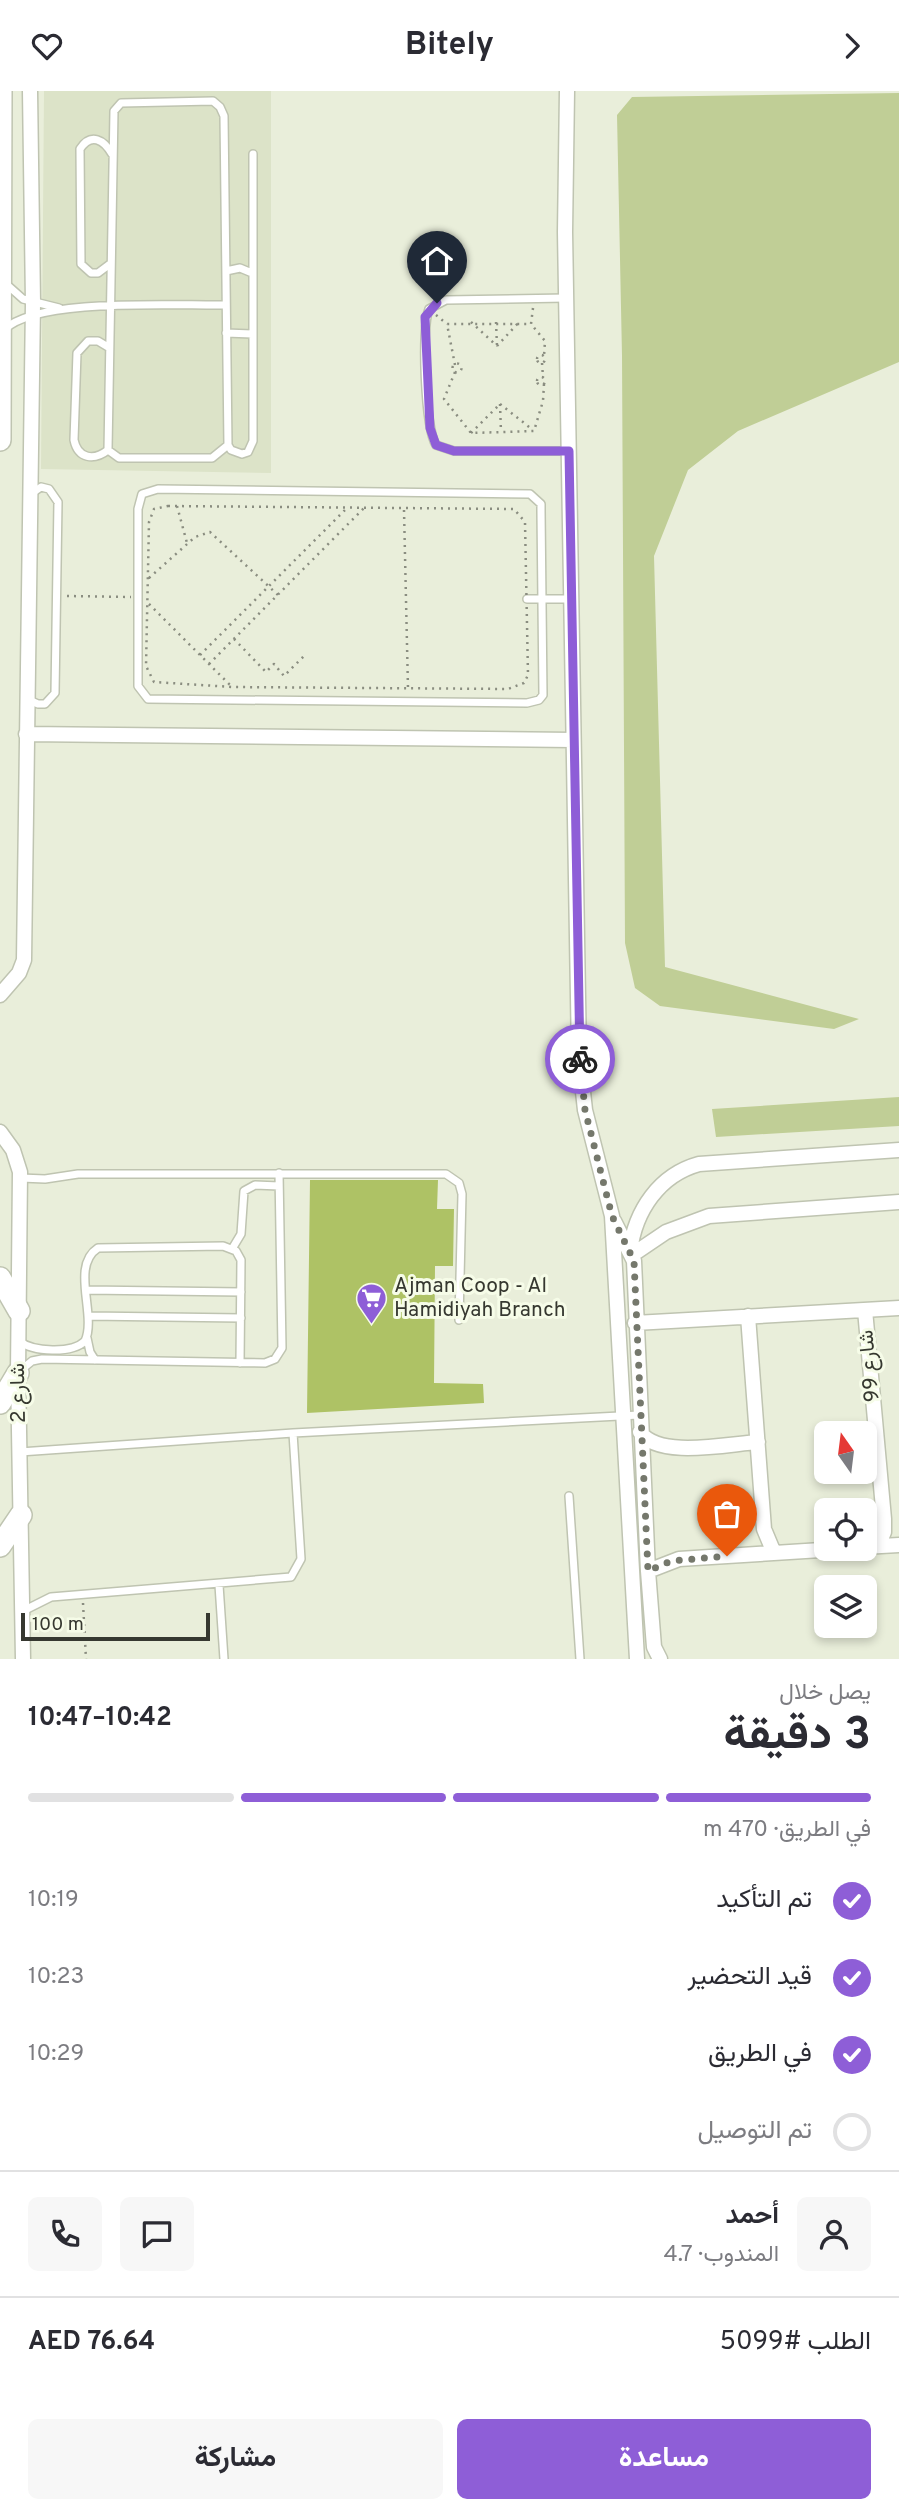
<!DOCTYPE html>
<html lang="ar">
<meta charset="utf-8">
<style>
:root{--surface:#fff;--page:#f7f7f7;--text:#2b2b33;--muted:#7c7c81;--line:#e1e1e2;--accent:#8e5ed7}
body{margin:0;font-family:Overpass,Vazirmatn,sans-serif;background:var(--page);color:var(--text);direction:rtl;height:100vh;display:flex;flex-direction:column;font-size:26px;white-space:nowrap}
*{box-sizing:border-box;margin:0}
p{font-size:23px;color:var(--muted)}
.icon{flex:none;width:38px;height:38px;fill:none;stroke:currentColor;stroke-width:2;stroke-linecap:round;stroke-linejoin:round}
.map{position:relative;height:1568px;overflow:hidden;direction:ltr}
.sheet{display:flex;flex-direction:column;background:var(--surface);flex:1}
.sheet>*{flex:none}
.needle{width:46px;rotate:346deg}
.buttons{position:absolute;left:814px;top:1330px;display:grid;gap:14px}
.buttons a{display:grid;place-items:center;width:63px;height:63px;border-radius:10px;background:var(--surface);box-shadow:0 4px 10px #0003;font-size:35px}
.scale{position:absolute;left:21px;bottom:18px;width:189px;box-sizing:border-box;padding-left:7px;border:4px solid #363830;border-top:0;font-size:19px;line-height:24px;white-space:nowrap;color:#363830;-webkit-text-stroke:5px #f6fce8;paint-order:stroke}
.pin{position:absolute;display:grid;place-items:center;width:60px;height:60px;color:#fff;margin:-72px -30px;border-radius:50% 50% 50% 0;rotate:-45deg;box-shadow:0 0 7px #0007}
.pin .icon{rotate:45deg}
.courier{position:absolute;display:grid;place-items:center;width:70px;height:70px;margin:-35px;border:5px solid #8e5ed7;border-radius:50%;background:#fff;color:#222;box-shadow:0 2px 9px #0007}
.summary em{font-style:normal;font-weight:700}
.summary div{display:flex;flex-direction:column-reverse}
.summary{display:flex;align-items:center;justify-content:space-between;height:119px;padding:0 28px}
h1{font-size:46px;font-weight:700;line-height:52px}
.bar{display:grid;grid-template-columns:repeat(4,1fr);gap:10px 7px;align-content:center;height:84px;padding:0 28px}
.bar i{height:9px;border-radius:5px;background:var(--line)}
.bar .selected{background:var(--accent)}
.bar p{grid-column:span 4}
.line{display:flex;align-items:center;gap:18px;padding:0 28px;border-top:2px solid var(--line)}
.line div{flex:1}
.round{display:grid;place-items:center;flex:none;width:74px;height:74px;border-radius:10px;background:var(--page)}
ol{padding:0 28px;list-style:none}
li{display:flex;align-items:center;gap:21px;height:77px}
li p{margin-inline-start:auto}
li .icon{padding:7px;border-radius:50%;background:var(--accent);color:#fff;stroke-width:4}
li:last-child{color:var(--muted)}
li i{width:38px;height:38px;border:4px solid var(--line);border-radius:50%}
.button{display:flex;gap:14px;margin-top:auto;padding:14px 28px}
.button a{flex:1;height:80px;border-radius:10px;background:var(--accent);color:#fff;font-size:28px;font-weight:700;line-height:80px;text-align:center}
.button a+a{background:var(--page);color:var(--text)}
header{display:flex;justify-content:space-between;align-items:center;height:91px;padding:0 28px;background:var(--surface);font-size:32px;font-weight:700}
.map>svg:first-child{display:block}
</style>
<header><svg class="icon" aria-label="forward" viewBox="0 0 24 24"><path d="M9 5l7 7-7 7"/></svg>Bitely<svg class="icon" aria-label="heart" viewBox="0 0 24 24"><path d="M12 20l-8-8c-3-5 5-10 8-4 3-6 11-1 8 4z"/></svg></header>
<div class="map">
<svg width="899" height="1568" viewBox="0 0 899 1568">
<rect width="100%" height="100%" fill="#e9eeda"/>
<path fill="#dce3c8" d="M44,0H271V382L41,378Z"/>
<path fill="#c0ce96" d="M899,2V271L738,340L688,379L654,465L665,876L859,928L834,938L660,915L635,897L625,852L622,264L617,24L632,6Z
M899,1006V1035L716,1046L712,1018Z"/>
<path fill="#aec265" d="M310,1089H438L437,1118H454L453,1175H435L434,1292L483,1293L484,1312L307,1322Z"/>
<g fill="none" stroke-linecap="round" stroke-linejoin="round">
<defs>
<path id="lane" d="M213,10L220,16L224,25L228,354L212,367H119L108,359L114,20L121,12Z
M110,173L98,182H91L81,173L80,58C91,41 104,49 112,63
M226,180L240,177L252,182
M5,192L23,208L59,217
M566,207L446,209L429,218C421,237 425,337 436,354L454,360H568
M4,239C36,206 177,215 226,214
M226,242L252,243
M228,354L231,359L242,363L248,361L253,350V63
M108,359C94,370 78,368 74,349L77,262L88,250H98L108,256
M158,398L530,403L541,413V420L543,604L539,609L527,612L148,608L138,595V418L142,403Z
M527,508H571
M29,609L38,613H45L55,602L58,411L49,398L41,396L31,403
M21,1087L45,1088L78,1083H446L459,1092L462,1103L459,1229
M232,1158L241,1143L244,1100L255,1094L279,1095
M87,1199L241,1201
M88,1225L241,1227
M87,1247L90,1261L95,1269
M19,1250C33,1261 72,1263 85,1250C97,1224 70,1175 98,1157L223,1155L236,1160L241,1169L240,1272
M21,1279L32,1270L42,1268L265,1272L275,1268L282,1257L279,1082
M20,1361L293,1342L639,1324
M569,1405L580,1568
M219,1494L224,1568
M23,1520L51,1506L291,1486L301,1468L293,1342"/>
<path id="street" d="M567,0L565,141L579,964L585,1019L612,1125L637,1568
M26,643L573,649
M0,904L19,882L24,869L33,212L30,0
M0,1041L13,1059L20,1081L18,1282L23,1568
M614,1130L634,1170L648,1480L654,1556L660,1568
M630,1160C635,1120 659,1084 699,1073L899,1059
M632,1164L666,1141L709,1125L899,1111
M865,1219L884,1428V1441L878,1455
M748,1225L764,1438L774,1462
M635,1232L899,1217
M640,1341C659,1368 727,1353 758,1351
M864,1456L899,1454
M648,1480L679,1468L837,1458"/>
<path id="secondary" d="M0,349L1,0
M0,1187L19,1220
M0,1312L18,1282
M0,1455L21,1424"/>
</defs>
<use href="#lane" stroke="#bfc4b1" stroke-width="10"/>
<use href="#street" stroke="#bfc4b1" stroke-width="17"/>
<use href="#secondary" stroke="#bfc4b1" stroke-width="24"/>
<path stroke="#8a8d80" stroke-width="2.5" stroke-dasharray="2 5" stroke-linecap="butt" d="M533,217L531,233L545,250L544,265
M436,224L447,233
M471,231L497,255
M496,231L497,255
M497,255L520,230
M537 268a4 4 0 1 1 8 0a4 4 0 1 1-8 0Z
M542,272L543,286
M452.5 277a4.5 4.5 0 1 1 9 0a4.5 4.5 0 1 1-9 0Z
M455,274L447,233H531
M455,281L444,308L471,342L534,340L543,310L544,293
M537 290a4 4 0 1 1 8 0a4 4 0 1 1-8 0Z
M500,313L533,339
M500,313L501,341
M471,342L500,313
M168,415L514,418L525,431L528,584L524,592L508,598L232,596L154,591L146,575L149,431L154,418Z
M177,415L187,452
M404,419L408,598
M149,487L195,446L210,441L278,504
M67,505L131,506
M149,513L231,595
M234,548L266,581L274,573L284,585L306,563
M200,564L346,418
M209,573L364,417
M83,1512L86,1568"/>
<use href="#lane" stroke="#fff" stroke-width="7"/>
<use href="#street" stroke="#fff" stroke-width="14"/>
<use href="#secondary" stroke="#fff" stroke-width="21"/>
</g>
<g fill="none" stroke-linecap="round" stroke-linejoin="round">
<path stroke="#75786c" stroke-width="7" stroke-dasharray="0 12.6" d="M580,968L585,1019L612,1125L634,1170L648,1480L671,1470L727,1465"/>
<path stroke="#8e5ed7" stroke-width="9" d="M437,212L425,226L430,337L436,354L454,360H569L580,968"/>
</g>
<defs>
<symbol id="supermarket-pin" viewBox="-11 -11 22 30"><path d="M0 17L-7.5 6A9.5 9.5 0 1 1 7.5 6Z" fill="#8e5ed7" stroke="#f6fce8"/><path d="M-6-5.5h2.5l.6 2H6L4.5 2H-2.5L-4.4-4H-6ZM-1.5 3.2a1.3 1.3 0 1 0 .1 0ZM3 3.2a1.3 1.3 0 1 0 .1 0Z" fill="#fff"/></symbol>
</defs>
<g fill-rule="evenodd">
<use href="#supermarket-pin" x="354" y="1190" width="35" height="47"/>
</g>
<g text-anchor="middle" dominant-baseline="central" stroke-width="6" stroke-linejoin="round" paint-order="stroke">
<g font-size="21" fill="#363830" stroke="#f6fce8" text-anchor="start">
<text x="394" y="1195">Ajman Coop - Al<tspan x="394" dy="24">Hamidiyah Branch</tspan></text>
</g>
<g font-size="21" fill="#363830" stroke="#f6fce8">
<text transform="translate(870 1275) rotate(-95)">شارع 99</text>
<text transform="translate(19 1302) rotate(-91)">شارع 2</text>
</g>
</g>
</svg>
<div class="buttons">
<a><svg class="needle" viewBox="-14 -14 28 28"><path d="M0-13l5 13h-10z" fill="#e53935"/><path d="M0 13l5-13h-10z" fill="#7c7c81"/></svg></a>
<a><svg class="icon" aria-label="locate" viewBox="0 0 24 24"><circle cx="12" cy="12" r="6"/><path d="M12 2v4M12 18v4M2 12h4M18 12h4"/></svg></a>
<a><svg class="icon" aria-label="layers" viewBox="0 0 24 24"><path d="M12 4l9 5-9 5-9-5zM3 14l9 5 9-5"/></svg></a>
</div>
<div class="scale">100 m</div>
<div class="pin" style="left:727px;top:1465px;background:#ea580c"><svg class="icon" aria-label="bag" viewBox="0 0 24 24"><path d="M5 8h14l-1 12H6zM9 8a3 3 0 0 1 6 0"/></svg></div>
<div class="pin" style="left:437px;top:212px;background:#1f2937"><svg class="icon" aria-label="home" viewBox="0 0 24 24"><path d="M3 11l9-7 9 7M6 9v11h12V9"/></svg></div>
<div class="courier" style="left:580px;top:968px"><svg class="icon" aria-label="bike" viewBox="0 0 24 24"><circle cx="6" cy="16" r="4"/><circle cx="18" cy="16" r="4"/><path d="M6 16l4-8h5l3 8M10 8l3 8H6M13 5h3"/></svg></div>
</div>
<section class="sheet">
<div class="summary"><div><h1>3 دقيقة</h1><p>يصل خلال</p></div><em>10:42–10:47</em></div>
<div class="bar"><i class="selected"></i><i class="selected"></i><i class="selected"></i><i></i><p>في الطريق · 470 m</p></div>
<ol>
<li><svg class="icon" aria-label="check" viewBox="0 0 24 24"><path d="M5 12l5 5 9-10"/></svg>تم التأكيد<p>10:19</p></li>
<li><svg class="icon" aria-label="check" viewBox="0 0 24 24"><path d="M5 12l5 5 9-10"/></svg>قيد التحضير<p>10:23</p></li>
<li><svg class="icon" aria-label="check" viewBox="0 0 24 24"><path d="M5 12l5 5 9-10"/></svg>في الطريق<p>10:29</p></li>
<li><i></i>تم التوصيل</li>
</ol>
<div class="line" style="height:126px"><a class="round"><svg class="icon" aria-label="person" viewBox="0 0 24 24"><circle cx="12" cy="8" r="4"/><path d="M4 21q1-7 8-7t8 7"/></svg></a><div><b>أحمد</b><p>المندوب · 4.7</p></div><a class="round"><svg class="icon" aria-label="chat" viewBox="0 0 24 24"><path d="M4 5h16v11H9l-5 4z"/></svg></a><a class="round"><svg class="icon" aria-label="phone" viewBox="0 0 24 24"><path d="M5 4h4l2 5-3 2q2 4 5 5l2-3 5 2v4C11 20 4 13 5 4z"/></svg></a></div>
<div class="line" style="height:91px"><div>الطلب #5099</div><b>AED 76.64</b></div>
<div class="button"><a>مساعدة</a><a>مشاركة</a></div>
</section>
